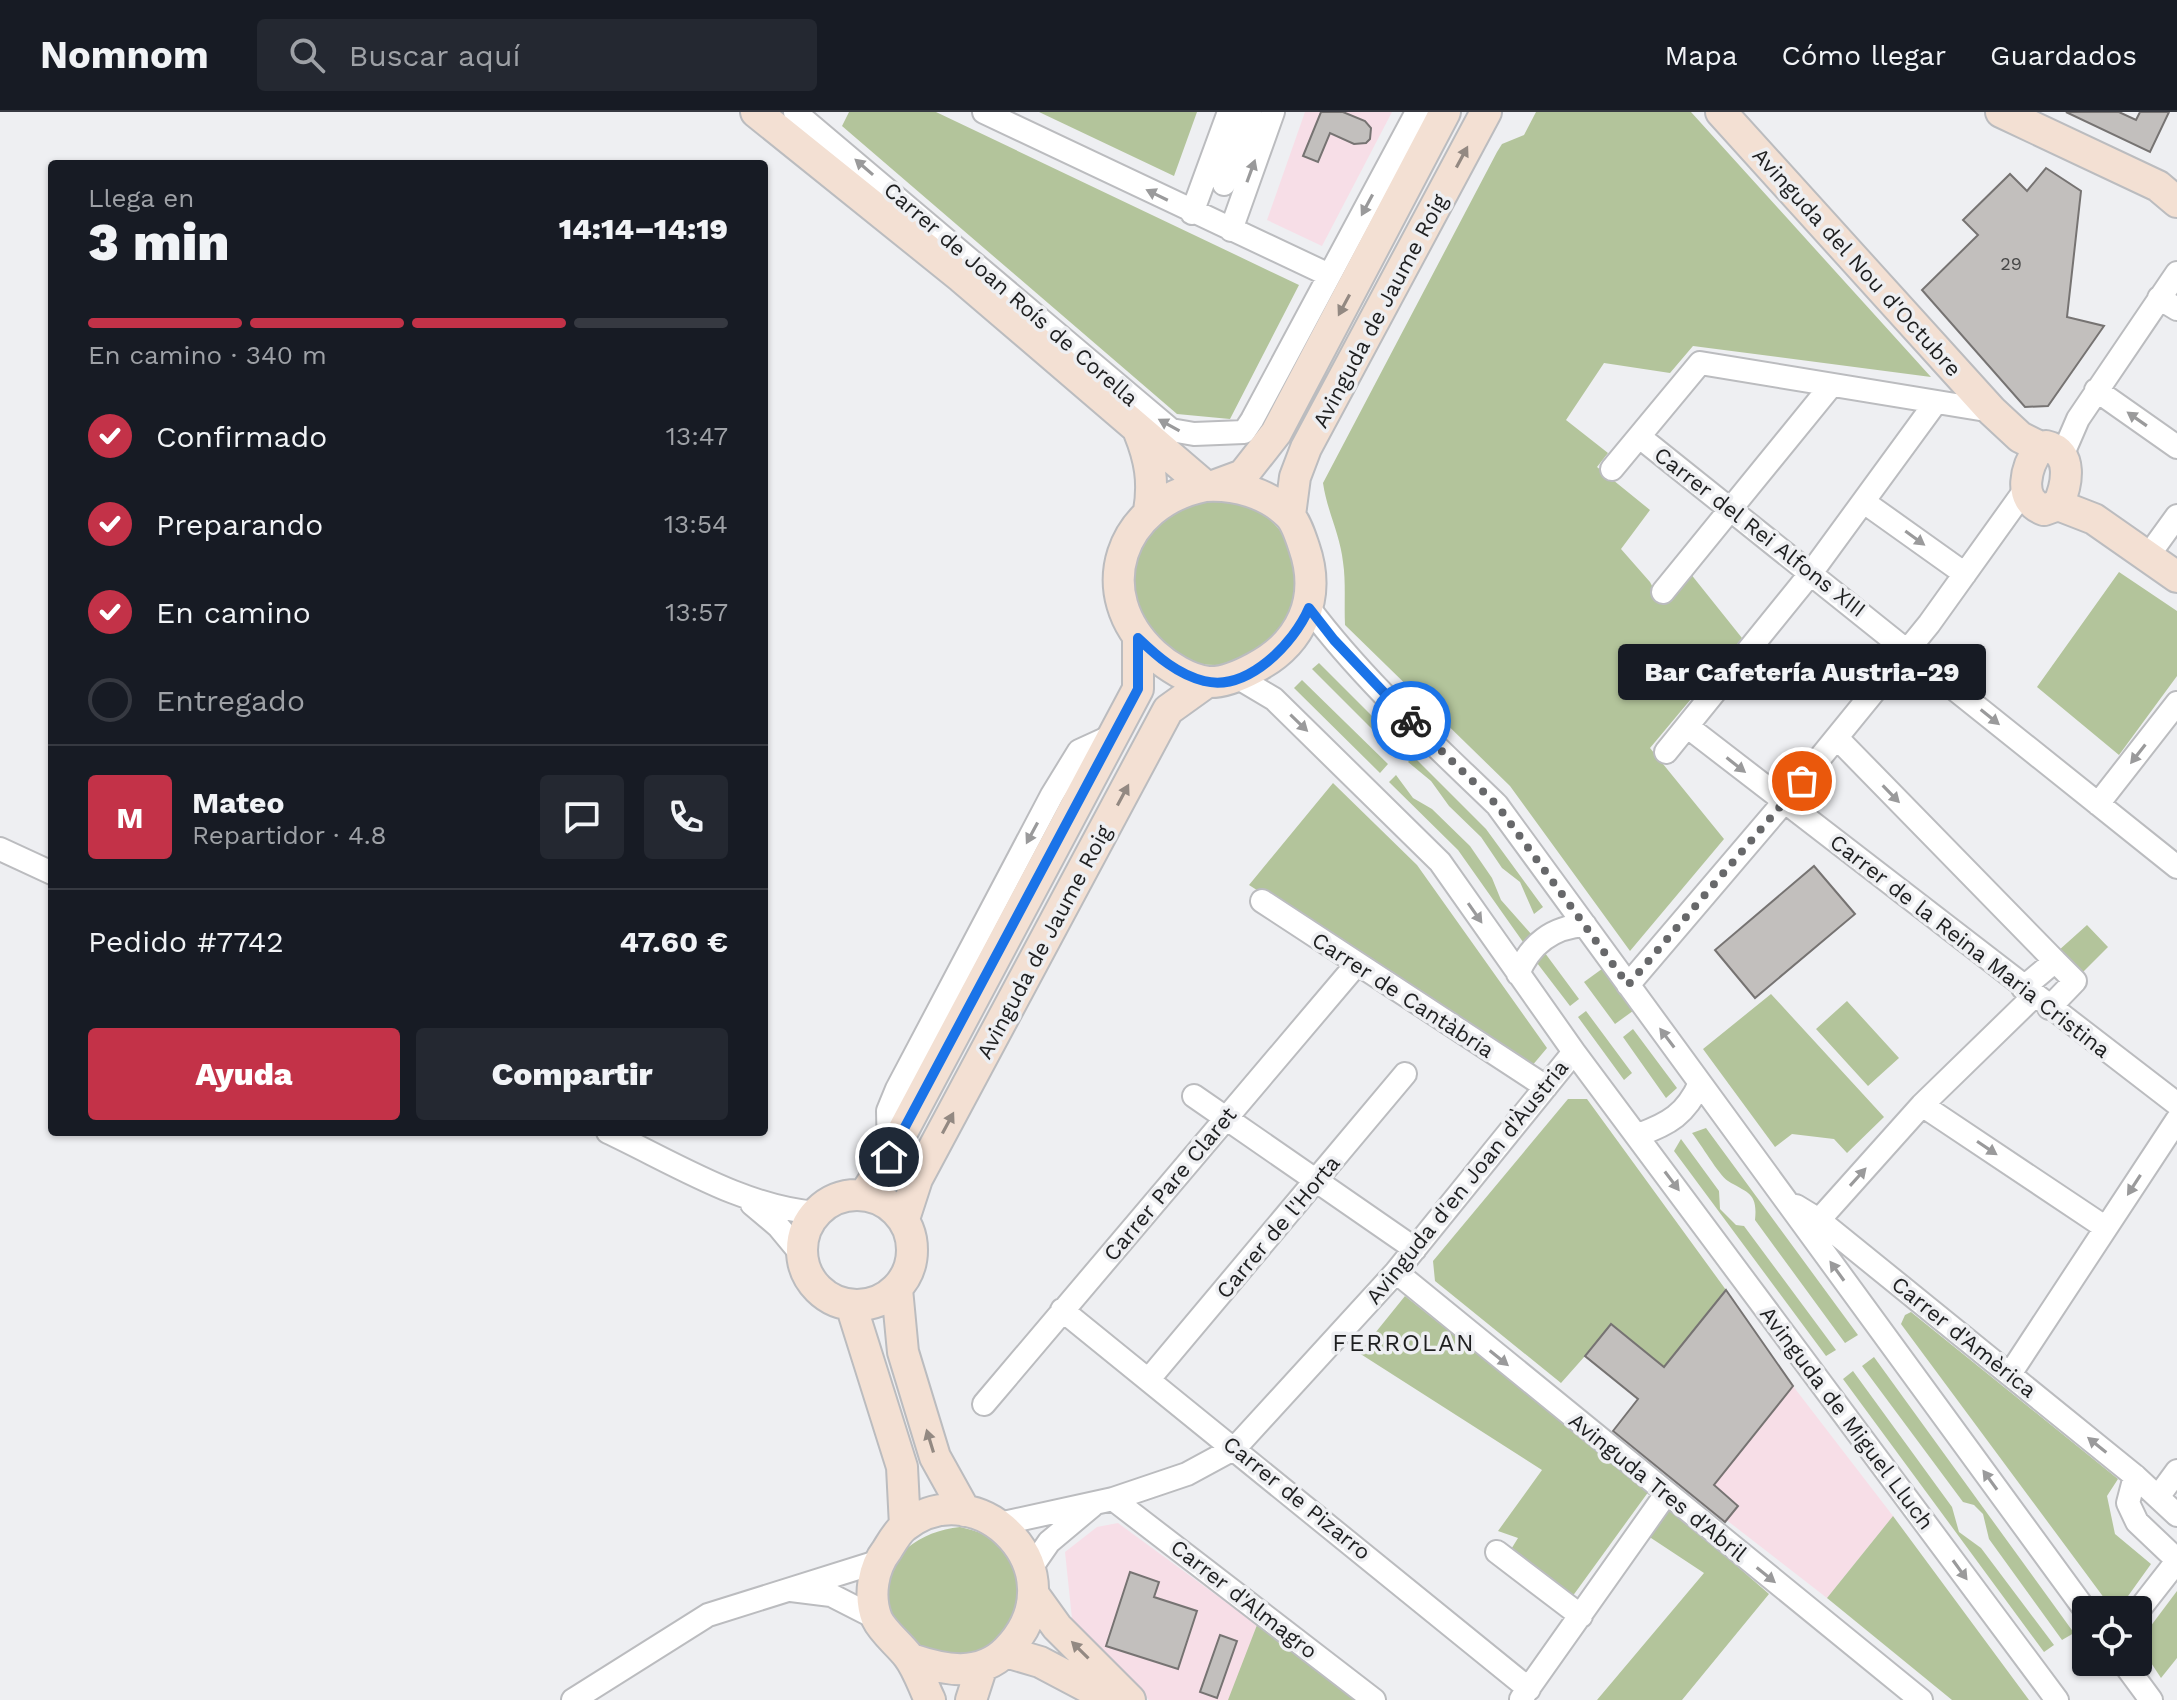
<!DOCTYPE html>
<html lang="es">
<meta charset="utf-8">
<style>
:root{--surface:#171b24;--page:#242831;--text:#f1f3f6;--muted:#9ea1a6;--line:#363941;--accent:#c33248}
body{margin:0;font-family:"Work Sans",sans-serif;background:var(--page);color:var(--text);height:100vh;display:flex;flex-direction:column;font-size:30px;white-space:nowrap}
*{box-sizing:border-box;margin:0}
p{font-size:26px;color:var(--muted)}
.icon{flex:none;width:44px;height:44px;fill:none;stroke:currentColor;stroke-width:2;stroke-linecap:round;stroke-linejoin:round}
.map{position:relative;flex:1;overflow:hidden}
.panel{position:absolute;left:48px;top:48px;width:720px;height:976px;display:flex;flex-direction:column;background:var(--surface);border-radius:8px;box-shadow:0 2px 6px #0004}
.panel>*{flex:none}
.controls{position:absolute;left:2072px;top:1484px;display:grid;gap:16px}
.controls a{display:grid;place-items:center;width:80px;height:80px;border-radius:8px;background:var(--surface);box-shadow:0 2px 6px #0004;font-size:40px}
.pin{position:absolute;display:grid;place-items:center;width:68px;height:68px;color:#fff;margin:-34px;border:4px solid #fff;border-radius:50%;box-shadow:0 2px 8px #0007}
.courier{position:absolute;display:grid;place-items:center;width:80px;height:80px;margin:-40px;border:6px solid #1a73e8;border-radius:50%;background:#fff;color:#222;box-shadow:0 2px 10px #0007}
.bubble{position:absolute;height:56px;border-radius:8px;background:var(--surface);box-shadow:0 2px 6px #0004;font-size:26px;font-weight:800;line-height:56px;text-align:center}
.summary em{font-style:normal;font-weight:800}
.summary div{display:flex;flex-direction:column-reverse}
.summary{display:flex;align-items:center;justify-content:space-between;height:136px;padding:0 40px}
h1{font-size:52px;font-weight:800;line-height:60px}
.bar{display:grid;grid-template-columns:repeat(4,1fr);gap:12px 8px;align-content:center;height:96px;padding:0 40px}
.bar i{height:10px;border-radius:6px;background:var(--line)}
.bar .selected{background:var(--accent)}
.bar p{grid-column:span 4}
.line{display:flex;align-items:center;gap:20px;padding:0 40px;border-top:2px solid var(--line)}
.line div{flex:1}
.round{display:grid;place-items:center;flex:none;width:84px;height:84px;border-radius:8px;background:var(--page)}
ol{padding:0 40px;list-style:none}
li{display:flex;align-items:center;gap:24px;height:88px}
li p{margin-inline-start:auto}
li .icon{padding:8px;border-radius:50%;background:var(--accent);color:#fff;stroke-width:4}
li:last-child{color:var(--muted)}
li i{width:44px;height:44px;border:4px solid var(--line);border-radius:50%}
.action{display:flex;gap:16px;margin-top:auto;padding:16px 40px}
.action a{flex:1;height:92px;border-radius:8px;background:var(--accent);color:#fff;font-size:32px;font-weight:800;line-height:92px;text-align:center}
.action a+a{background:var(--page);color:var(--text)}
header{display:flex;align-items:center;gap:48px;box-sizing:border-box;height:112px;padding:0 40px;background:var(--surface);border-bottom:2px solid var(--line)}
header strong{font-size:38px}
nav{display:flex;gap:44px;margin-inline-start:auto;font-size:28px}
.search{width:560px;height:72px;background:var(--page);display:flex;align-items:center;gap:20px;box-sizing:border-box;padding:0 28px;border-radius:8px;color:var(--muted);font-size:30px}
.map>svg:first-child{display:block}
</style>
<header>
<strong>Nomnom</strong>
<div class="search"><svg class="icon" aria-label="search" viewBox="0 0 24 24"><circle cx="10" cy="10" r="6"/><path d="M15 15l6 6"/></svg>Buscar aquí</div>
<nav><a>Mapa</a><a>Cómo llegar</a><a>Guardados</a></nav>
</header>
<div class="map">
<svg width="2177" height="1588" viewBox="0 0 2177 1588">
<rect width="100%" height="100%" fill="#eeeff2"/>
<path fill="#f7dee7" d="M1305,0H1392L1322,134L1267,108Z
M1726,1178L1793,1274L1893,1404L1827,1486L1613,1320Z
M1118,1411L1257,1513L1230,1588H1149L1073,1516L1065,1440L1097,1415Z"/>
<path fill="#b3c49b" d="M849,0H936L1299,173L1230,307L1177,302L842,14Z
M1039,0H1197L1174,64Z
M1536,0H1691L1931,265L1693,234L1670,261L1604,251L1566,308L1608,341L1597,355L1650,398L1621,437L1650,470L1661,491L1690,461L1742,526L1650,636L1724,727L1630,839L1510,674L1345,513C1344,492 1346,470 1343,450C1340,422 1327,399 1323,371L1497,40L1502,32L1524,23Z
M1132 470a83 83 0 1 1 166 0a83 83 0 1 1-166 0Z
M2119,460L2177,499V564L2119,643L2037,575Z
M1319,551L1403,635L1397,642L1312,557Z
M1302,568L1388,652L1380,661L1294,576Z
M1413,644L1486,717L1543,795L1534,802L1520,770L1502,756L1481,725L1449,694L1431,669L1408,650Z
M1396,663L1413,686L1432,697L1470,734L1492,766L1501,788L1532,823L1523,830L1458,738L1389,670Z
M1333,671L1417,753L1547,936L1531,955L1249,773Z
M2087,813L2108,835L2080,863L2058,839Z
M1542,837L1579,887L1570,894L1534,847Z
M1606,854L1637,896L1615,912L1584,870Z
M1771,882L1884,1005L1847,1041L1834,1027L1792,1022L1775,1035L1703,937Z
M1847,889L1899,946L1868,974L1816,917Z
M1586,899L1632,961L1624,968L1578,905Z
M1633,917L1677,976L1666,986L1623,925Z
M1568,987H1587L1726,1178L1664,1255L1585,1244L1561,1271L1435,1169L1433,1149Z
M1706,1016L1858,1223L1845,1231L1755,1108C1758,1080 1747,1081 1728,1069C1718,1062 1701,1032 1692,1021Z
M1681,1027L1719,1079L1720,1097L1736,1113L1744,1114L1836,1238L1826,1244L1674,1039Z
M1405,1184L1649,1379L1572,1485L1510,1439L1518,1426L1498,1419L1542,1358L1359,1241Z
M1911,1200L2118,1367L2107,1384L2115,1422L2151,1452L2118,1498H2113L1901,1212L1905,1203Z
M1874,1245L2074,1521L2062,1528L1989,1427L1983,1402L1974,1393L1963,1390L1862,1254Z
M1853,1259L1952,1395L1959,1420L1981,1436L2054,1533L2044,1540L1843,1267Z
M1668,1394L1769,1482L1682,1588H1597L1704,1461L1648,1424Z
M1893,1404L2029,1588H1952L1827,1486Z
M960,1415C1008,1426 1013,1444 1024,1489L991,1543L926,1547C915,1536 897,1523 891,1510C869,1457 911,1420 960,1415Z
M2177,1479V1546L2161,1566L2138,1531Z
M1257,1513L1356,1588H1228Z"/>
<path fill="#c2bfbd" stroke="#767372" stroke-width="2" d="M1321,0H1343L1365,9L1371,16L1370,27L1366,31L1354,32L1330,21L1318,50L1303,44Z
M2066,0H2119L2136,8L2140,0H2169L2150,40Z
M2046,56L2081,79L2067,205L2104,214L2048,294L2025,295L1922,178L1978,123L1963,108L2010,62L2027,79Z
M1814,754L1855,802L1755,886L1715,838Z
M1726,1178L1793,1274L1714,1373L1738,1394L1725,1410L1613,1319L1638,1287L1585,1244L1611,1212L1664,1255Z
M1130,1460L1159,1470L1154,1485L1197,1499L1178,1557L1106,1534Z
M1220,1523L1237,1529L1217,1586L1200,1580Z"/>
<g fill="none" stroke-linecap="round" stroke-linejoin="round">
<defs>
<path id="street" d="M795,0L1171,318L1194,322L1244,320L1252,308L1417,0
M984,0L1329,163
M1224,72L1250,0
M1192,101L1229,0
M1231,118L1273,0
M2159,186L2177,197
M2096,278L2177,335
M1641,326L2177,755
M2062,344L2078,307L2177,161
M1612,357L1700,251L1992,299
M1864,390L1965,462
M2148,444L2177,404
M1663,480L1830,275
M1309,496C1363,568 1432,630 1497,693L2086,1499
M1237,565L1274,587L1440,750L1574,940L2057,1588
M1688,615L2177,992
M1837,626L2055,849
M1666,640L1811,461L1936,290
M2098,692L2177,591
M0,737L52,761
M1262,789L1546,975
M1518,862C1530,832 1553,815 1585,813
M1628,873L1784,690L1929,512L2025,378
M2023,876L2055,849L2075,869L2049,896
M1194,984L1415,1137
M1922,993L2106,1116
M608,1020C674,1051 743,1095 816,1101
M1638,1023C1669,1012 1686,1002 1700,971
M889,1043L888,999L897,977L1052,683L1079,639L1114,623
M752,1092L778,1114L802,1143
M1796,1094L1819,1108L2135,1364L2177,1403
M1815,1122L1819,1108L1922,993L2034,884
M1396,1160L1921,1588
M1062,1198L1529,1577
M2010,1262L2177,1008
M1149,1267L1405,962
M984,1292L1356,853
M2135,1364L2128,1391L2137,1410L2177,1448
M2158,1385L2177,1359
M1113,1387L1374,1588
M999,1412L1113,1387L1187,1362L1235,1336L1396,1160L1574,940
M1497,1440L1581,1504
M1031,1456L1049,1430L1092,1394
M791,1478L831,1483L878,1507
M2138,1499L2177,1449
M2123,1550L2151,1588
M1521,1587L1666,1382
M573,1588L708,1503L877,1450"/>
<path id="secondary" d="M756,0L961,165L1205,374
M1721,0L1992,299L2020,325L2040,335
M2001,0L2158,74L2177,90
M1139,320C1150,347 1154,370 1149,399
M2046,334C2074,340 2067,373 2058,393L2044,398C2016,388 2026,354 2040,335Z
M1216,373L1243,363L1276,321L1445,0
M1205,374C1234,372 1268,381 1289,403C1296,410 1301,426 1304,435C1322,487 1301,532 1254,556C1241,563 1223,571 1208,570C1189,568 1167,554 1154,542C1088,481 1120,391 1205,374Z
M2058,393L2094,407L2177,465
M1290,403L1295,365L1306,336L1486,0
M864,1083L889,1045L1138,577V526
M802 1138a55 55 0 1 1 110 0a55 55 0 1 1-110 0Z
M904,1107L917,1067L1168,598L1207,570
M897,1177L903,1240L935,1345L965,1399
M851,1193L902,1355L905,1414
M1034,1483L1057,1515L1130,1588
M1006,1540L1040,1550L1112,1588
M911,1547C943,1558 980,1566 1007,1538C1082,1461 979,1356 905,1414C898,1419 892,1430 887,1438C873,1456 868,1484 877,1507C883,1520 899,1532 908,1544C918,1557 923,1574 930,1588
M971,1588L982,1554"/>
</defs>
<use href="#street" stroke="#bbbcbf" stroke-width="26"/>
<use href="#secondary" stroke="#bbbcbf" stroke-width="34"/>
<use href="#street" stroke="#fff" stroke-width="22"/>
<use href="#secondary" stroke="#f3e0d3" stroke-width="30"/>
</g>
<defs><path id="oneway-solid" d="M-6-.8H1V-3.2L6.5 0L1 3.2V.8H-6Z" transform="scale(2)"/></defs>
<g fill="#938982">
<use href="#oneway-solid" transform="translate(1462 45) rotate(-62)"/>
<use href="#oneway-solid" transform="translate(1344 193) rotate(118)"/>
<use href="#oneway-solid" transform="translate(1123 683) rotate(-62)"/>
<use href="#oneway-solid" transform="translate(948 1011) rotate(-62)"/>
<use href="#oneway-solid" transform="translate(930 1329) rotate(-107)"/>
<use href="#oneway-solid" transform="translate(1080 1538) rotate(-135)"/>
</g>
<g fill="#9a9a9b">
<use href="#oneway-solid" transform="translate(864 55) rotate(-139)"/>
<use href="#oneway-solid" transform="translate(1251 59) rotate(-70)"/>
<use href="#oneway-solid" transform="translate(1157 83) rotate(-154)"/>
<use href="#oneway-solid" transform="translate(1367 93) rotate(118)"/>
<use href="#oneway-solid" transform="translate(2137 307) rotate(-145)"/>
<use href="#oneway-solid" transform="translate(1169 313) rotate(-151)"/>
<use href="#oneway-solid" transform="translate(1915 426) rotate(36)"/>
<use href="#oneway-solid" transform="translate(1990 605) rotate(39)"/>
<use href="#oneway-solid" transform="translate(1299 611) rotate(44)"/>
<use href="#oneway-solid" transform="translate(2138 642) rotate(128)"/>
<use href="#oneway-solid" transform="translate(1736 653) rotate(38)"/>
<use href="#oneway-solid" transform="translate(1891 682) rotate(46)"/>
<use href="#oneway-solid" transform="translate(1032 721) rotate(118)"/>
<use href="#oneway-solid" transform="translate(1475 801) rotate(55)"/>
<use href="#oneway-solid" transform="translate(1667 926) rotate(-127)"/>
<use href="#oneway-solid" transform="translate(1987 1036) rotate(34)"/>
<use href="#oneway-solid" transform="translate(1858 1065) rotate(-48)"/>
<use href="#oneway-solid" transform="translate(1672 1069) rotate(53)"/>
<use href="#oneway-solid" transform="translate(2134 1073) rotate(123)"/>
<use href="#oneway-solid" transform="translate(1837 1159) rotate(-126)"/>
<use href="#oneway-solid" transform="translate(1499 1246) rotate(39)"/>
<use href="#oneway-solid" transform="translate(2097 1333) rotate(-141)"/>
<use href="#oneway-solid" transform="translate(1990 1368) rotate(-126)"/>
<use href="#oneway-solid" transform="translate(1960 1458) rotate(54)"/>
<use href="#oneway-solid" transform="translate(1766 1463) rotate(39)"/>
</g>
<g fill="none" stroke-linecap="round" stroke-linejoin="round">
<path stroke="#67686a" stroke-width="8" stroke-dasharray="0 14.4" d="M1411,609L1497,693L1628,873L1802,669"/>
<path stroke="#1a73e8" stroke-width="10" d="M889,1045L1138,577V526C1158,545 1177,562 1204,569C1248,580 1294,531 1309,496L1334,528L1411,609"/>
</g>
<g text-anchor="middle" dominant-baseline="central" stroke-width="7" stroke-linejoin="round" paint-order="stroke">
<g font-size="18" fill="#474747">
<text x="2011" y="151">29</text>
</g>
<g font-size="22" fill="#1e1f20" stroke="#eeeff2">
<text transform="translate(1857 150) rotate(48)">Avinguda del Nou d'Octubre</text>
<text transform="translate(1011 182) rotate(41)">Carrer de Joan Roís de Corella</text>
<text transform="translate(1380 199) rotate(-62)">Avinguda de Jaume Roig</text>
<text transform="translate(1760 420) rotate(38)">Carrer del Rei Alfons XIII</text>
<text transform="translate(1044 830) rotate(-62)">Avinguda de Jaume Roig</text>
<text transform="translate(1970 834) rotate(38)">Carrer de la Reina Maria Cristina</text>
<text transform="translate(1403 883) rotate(33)">Carrer de Cantàbria</text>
<text transform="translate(1467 1070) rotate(-51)">Avinguda d'en Joan d'Àustria</text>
<text transform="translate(1170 1072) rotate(-50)">Carrer Pare Claret</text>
<text transform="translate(1278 1115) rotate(-50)">Carrer de l'Horta</text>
<text transform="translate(1964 1225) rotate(39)">Carrer d'Amèrica</text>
<text transform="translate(1847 1306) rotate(53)">Avinguda de Miguel Lluch</text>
<text transform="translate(1658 1375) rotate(39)">Avinguda Tres d'Abril</text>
<text transform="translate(1297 1386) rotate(39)">Carrer de Pizarro</text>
<text transform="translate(1244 1487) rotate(38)">Carrer d'Almagro</text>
</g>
<g font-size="24" letter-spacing="2" fill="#1e1f20" stroke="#eeeff2">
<text x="1404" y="1231">FERROLAN</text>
</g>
</g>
</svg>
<div class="controls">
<a><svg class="icon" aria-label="locate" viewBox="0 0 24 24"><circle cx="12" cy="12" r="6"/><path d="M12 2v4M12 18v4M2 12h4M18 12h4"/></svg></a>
</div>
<div class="pin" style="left:1802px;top:669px;background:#ea580c"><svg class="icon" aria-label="bag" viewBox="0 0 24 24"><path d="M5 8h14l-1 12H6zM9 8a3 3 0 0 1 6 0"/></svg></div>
<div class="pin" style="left:889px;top:1045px;background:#1f2937"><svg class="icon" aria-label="home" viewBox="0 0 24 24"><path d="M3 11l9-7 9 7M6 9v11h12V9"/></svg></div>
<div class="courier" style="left:1411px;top:609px"><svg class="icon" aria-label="bike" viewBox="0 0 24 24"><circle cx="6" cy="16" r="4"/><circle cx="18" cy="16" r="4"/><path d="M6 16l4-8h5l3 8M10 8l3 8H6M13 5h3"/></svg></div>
<div class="bubble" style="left:1618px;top:532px;width:368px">Bar Cafetería Austria-29</div>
<section class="panel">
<div class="summary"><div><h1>3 min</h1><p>Llega en</p></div><em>14:14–14:19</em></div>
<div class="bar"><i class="selected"></i><i class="selected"></i><i class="selected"></i><i></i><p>En camino · 340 m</p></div>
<ol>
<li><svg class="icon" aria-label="check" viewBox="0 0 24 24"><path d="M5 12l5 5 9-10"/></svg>Confirmado<p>13:47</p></li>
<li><svg class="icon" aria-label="check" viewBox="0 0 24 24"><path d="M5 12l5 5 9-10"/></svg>Preparando<p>13:54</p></li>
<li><svg class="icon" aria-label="check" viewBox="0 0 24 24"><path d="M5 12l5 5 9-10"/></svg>En camino<p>13:57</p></li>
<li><i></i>Entregado</li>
</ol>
<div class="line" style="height:144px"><b class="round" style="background:var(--accent);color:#fff">M</b><div><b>Mateo</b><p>Repartidor · 4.8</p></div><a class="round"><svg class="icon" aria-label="chat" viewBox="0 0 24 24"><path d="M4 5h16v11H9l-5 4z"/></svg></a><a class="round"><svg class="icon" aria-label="phone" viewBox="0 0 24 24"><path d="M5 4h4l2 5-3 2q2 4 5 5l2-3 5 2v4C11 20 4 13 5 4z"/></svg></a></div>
<div class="line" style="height:104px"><div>Pedido #7742</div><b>47.60 €</b></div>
<div class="action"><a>Ayuda</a><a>Compartir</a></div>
</section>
</div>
